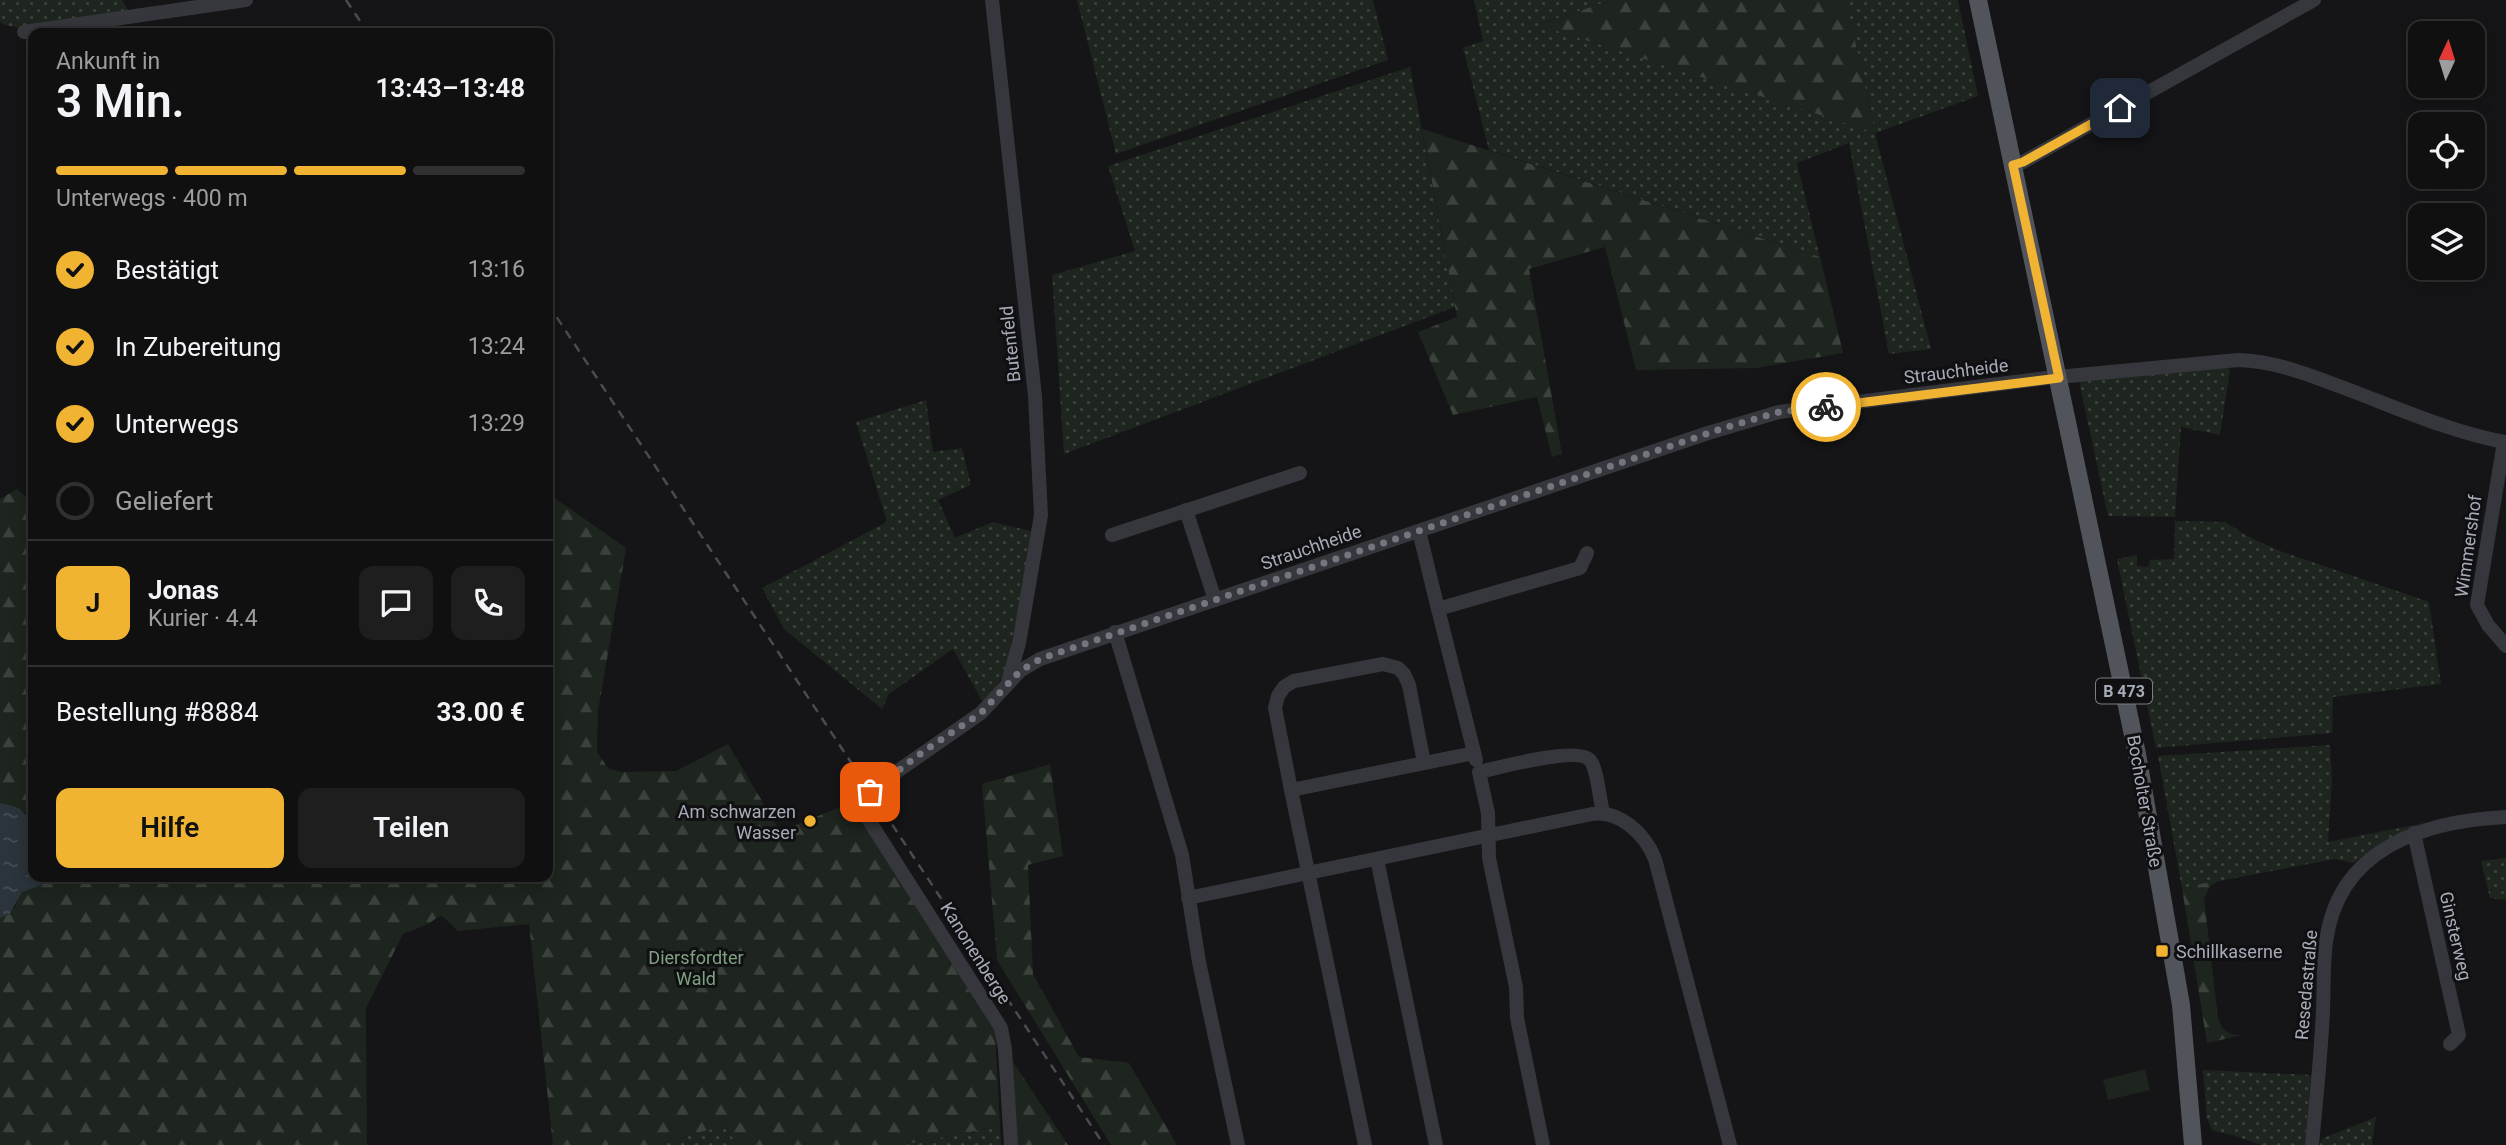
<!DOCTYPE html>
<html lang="de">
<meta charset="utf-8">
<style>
:root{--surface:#101011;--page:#1e1e1f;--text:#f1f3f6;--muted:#9c9d9f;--line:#303031;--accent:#f1b432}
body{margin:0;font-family:Roboto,sans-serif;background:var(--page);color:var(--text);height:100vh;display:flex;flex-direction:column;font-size:26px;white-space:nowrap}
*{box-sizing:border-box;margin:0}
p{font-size:23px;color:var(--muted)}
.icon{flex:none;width:38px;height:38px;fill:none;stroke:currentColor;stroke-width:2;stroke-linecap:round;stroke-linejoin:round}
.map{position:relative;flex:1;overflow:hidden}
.sheet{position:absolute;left:28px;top:28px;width:525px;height:854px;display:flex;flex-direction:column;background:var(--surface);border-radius:14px;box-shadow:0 4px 18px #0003,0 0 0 2px var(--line)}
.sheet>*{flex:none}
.needle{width:46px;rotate:4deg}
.buttons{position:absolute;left:2408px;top:21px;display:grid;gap:14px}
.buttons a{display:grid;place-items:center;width:77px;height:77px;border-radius:14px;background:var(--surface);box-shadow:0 4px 18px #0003,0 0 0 2px var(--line);font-size:35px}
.pin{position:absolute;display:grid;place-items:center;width:60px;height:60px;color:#fff;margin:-30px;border-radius:14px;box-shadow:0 4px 10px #0006}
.courier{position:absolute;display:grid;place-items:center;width:70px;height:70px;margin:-35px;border:5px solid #f1b432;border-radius:50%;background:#fff;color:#222;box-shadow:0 2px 9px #0007}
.head em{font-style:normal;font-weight:600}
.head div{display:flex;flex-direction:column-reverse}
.head{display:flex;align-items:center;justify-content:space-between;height:119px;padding:0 28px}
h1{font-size:46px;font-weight:600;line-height:52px}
.bar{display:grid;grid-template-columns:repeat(4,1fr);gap:10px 7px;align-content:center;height:84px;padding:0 28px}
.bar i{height:9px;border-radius:5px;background:var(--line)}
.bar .on{background:var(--accent)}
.bar p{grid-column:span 4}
.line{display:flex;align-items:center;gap:18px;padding:0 28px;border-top:2px solid var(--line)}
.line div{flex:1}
.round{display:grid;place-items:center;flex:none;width:74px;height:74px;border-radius:14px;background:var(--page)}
ol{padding:0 28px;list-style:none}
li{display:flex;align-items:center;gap:21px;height:77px}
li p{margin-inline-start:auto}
li .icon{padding:7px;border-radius:50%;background:var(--accent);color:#111;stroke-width:4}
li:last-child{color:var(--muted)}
li i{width:38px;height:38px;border:4px solid var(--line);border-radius:50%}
.button{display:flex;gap:14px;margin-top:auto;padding:14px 28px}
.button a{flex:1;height:80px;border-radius:14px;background:var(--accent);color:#111;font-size:28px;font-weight:600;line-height:80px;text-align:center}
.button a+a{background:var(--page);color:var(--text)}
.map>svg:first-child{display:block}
</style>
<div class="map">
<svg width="2506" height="1145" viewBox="0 0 2506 1145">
<defs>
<pattern id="green-dots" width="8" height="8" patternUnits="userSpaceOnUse" patternTransform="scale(1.75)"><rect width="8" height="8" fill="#1d251e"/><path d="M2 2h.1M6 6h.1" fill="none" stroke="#3b423c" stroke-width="1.8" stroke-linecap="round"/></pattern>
<pattern id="forest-firs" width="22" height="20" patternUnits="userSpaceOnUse" patternTransform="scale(1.75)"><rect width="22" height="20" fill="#1d251e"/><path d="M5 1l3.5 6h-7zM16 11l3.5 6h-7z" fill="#3b423c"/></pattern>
<pattern id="water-ripples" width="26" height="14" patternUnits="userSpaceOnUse" patternTransform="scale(1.75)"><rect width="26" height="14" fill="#2b333b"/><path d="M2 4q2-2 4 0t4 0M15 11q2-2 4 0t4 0" fill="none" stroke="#474e55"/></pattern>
</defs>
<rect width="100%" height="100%" fill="#151517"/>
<path fill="url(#green-dots)" d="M0,0H122L130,13C104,17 18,37 0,22Z
M1077,0H1373L1388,60L1116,154Z
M1474,0H1612L1540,24L1867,130L1874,127L1846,0H1958L1978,96L1875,133L1931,349L1889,354L1849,143L1797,163L1820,257L1489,150L1463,48L1483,41Z
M1410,67L1455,307L1064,454L1052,275L1135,251L1108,166Z
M2226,367L2230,370L2220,435L2181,427L2175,517L2108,516L2079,381Z
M926,400L933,452L962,448L971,485L938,500L955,538L993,522L1034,532L1005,673L994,691L982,701L953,649L889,694L882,709L784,629L762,588L887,522L856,422Z
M2175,521L2225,522L2247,536L2280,551L2429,602L2441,684L2333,697L2332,733L2156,748L2117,559L2137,555V566L2148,567L2150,560L2174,559Z
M2330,745L2332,781L2328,842L2430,822C2400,831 2378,842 2354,863L2335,859L2182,888L2158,756Z
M2506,858V900L2490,898L2481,861Z
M2203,1070L2311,1075L2305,1145H2261L2236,1136L2213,1131L2207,1119Z
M2376,1117L2372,1145H2320L2321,1139Z
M725,1125L737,1145H656Z
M1000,1126L1001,1145H903Z"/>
<path fill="url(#forest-firs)" d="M1612,0H1846L1874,127L1867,130L1538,25Z
M1422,129L1820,257L1843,353L1756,368L1636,370L1605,247L1529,269L1562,454L1552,457L1537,397L1453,415L1418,332L1457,317Z
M17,489L33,503V822L24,812L0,803V499Z
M552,496L626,548L598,711L597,752L608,768L620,772L676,771L728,744L780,831L851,803L995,1032L1000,1126L903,1145H737L725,1125L656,1145H553L529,924L458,931L441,915L428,924L403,934L366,1008L367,1145H0V918L15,907L21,892L42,885L48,877H548V498Z
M1050,764L1063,856L1028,865L1033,974L1079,1057L1129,1063L1177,1145H1111L997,960L982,784Z
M2220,880L2210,886L2204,899L2218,1017C2221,1030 2229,1036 2242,1035L2207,1043L2182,888Z
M1013,1062L1068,1145H1016Z"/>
<path fill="#1d251e" d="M2145,1069L2150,1090L2108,1100L2103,1080Z"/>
<path fill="url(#water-ripples)" d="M0,803L19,808L33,822V877H48L42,885L22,892L9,915L0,918Z"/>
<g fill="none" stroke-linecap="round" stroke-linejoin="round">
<path stroke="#36373c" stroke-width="14" d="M992,0L1035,396L1041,515L1019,643L1008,682
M24,32L246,0
M2013,165L2023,162L2314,0
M1186,510L1215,600
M1419,531L1438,609L1580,568L1587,553
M1112,535L1300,473
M1438,609L1476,760
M1115,632L1182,855L1199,962L1238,1145
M1291,790L1275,708L1278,696L1284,687L1294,681L1383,664L1398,668L1404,674L1409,685L1424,763
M2414,833L2459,1035L2450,1044
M1377,859L1436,1145
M1188,898L1592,814C1620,810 1645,834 1655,859L1730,1145
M1011,1145L1005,1049L1001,1028L856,800L981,713L1020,671L1040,659L1708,433L1779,412L2047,378L2238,360C2273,361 2304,373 2336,385C2391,405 2446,431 2504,442L2477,605L2488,625L2506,646
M1365,1145L1291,790L1474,753
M1543,1145L1517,1018L1516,987L1489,858L1488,813L1479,772C1498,768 1577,746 1590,760C1597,768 1600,801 1603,813
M2312,1145C2316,1100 2321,1056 2323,1011C2324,988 2323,964 2326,942C2338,848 2424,821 2506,817"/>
<path stroke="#52545b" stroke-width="18" d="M1978,0L2137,754L2181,1005L2193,1145"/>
<path stroke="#494b51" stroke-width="2.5" stroke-dasharray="9 7" stroke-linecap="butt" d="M346,0L368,33
M548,304L1104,1145"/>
</g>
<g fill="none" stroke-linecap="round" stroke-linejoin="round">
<path stroke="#74767f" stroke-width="7" stroke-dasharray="0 12.6" d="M870,792L924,751L981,713L1020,671L1040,659L1724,428L1779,412L1826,407"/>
<path stroke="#f1b432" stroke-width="9" d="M1826,407L2059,378L2013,165L2023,162L2120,108"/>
</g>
<g fill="#f1b432" stroke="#101012" stroke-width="2.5">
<circle cx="810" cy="821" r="7"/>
<rect x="2155" y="944" width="14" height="14" rx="3.5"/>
</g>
<g text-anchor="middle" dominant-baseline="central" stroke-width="6" stroke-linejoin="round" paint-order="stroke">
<rect fill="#101012" stroke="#7a7c86" stroke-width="2" x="2096" y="678.5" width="56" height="25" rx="5"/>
<g font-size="16" font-weight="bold" fill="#a7abb7">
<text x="2124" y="691">B 473</text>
</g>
<g font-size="18" fill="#a7abb7" stroke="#101012">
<text transform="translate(1010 344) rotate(-96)">Butenfeld</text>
<text transform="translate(1956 371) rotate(-7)">Strauchheide</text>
<text transform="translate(2468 546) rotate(-82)">Wimmershof</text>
<text transform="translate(1311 547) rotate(-19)">Strauchheide</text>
<text transform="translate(2145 801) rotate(80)">Bocholter Straße</text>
<text transform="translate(2456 936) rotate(77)">Ginsterweg</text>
<text transform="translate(976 953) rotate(58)">Kanonenberge</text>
<text transform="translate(2306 985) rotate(-85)">Resedastraße</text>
</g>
<g font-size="18" fill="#a7abb7" stroke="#101012" text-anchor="end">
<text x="796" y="811">Am schwarzen<tspan x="796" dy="21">Wasser</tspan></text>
<text x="2176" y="951" text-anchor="start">Schillkaserne</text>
</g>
<g font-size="18" fill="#7ea280" stroke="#101012">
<text x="696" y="957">Diersfordter<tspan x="696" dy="21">Wald</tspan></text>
</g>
</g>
</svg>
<div class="buttons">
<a><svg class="needle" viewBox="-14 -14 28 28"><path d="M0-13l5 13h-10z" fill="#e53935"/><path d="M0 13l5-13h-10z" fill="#9c9d9f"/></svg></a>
<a><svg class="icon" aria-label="locate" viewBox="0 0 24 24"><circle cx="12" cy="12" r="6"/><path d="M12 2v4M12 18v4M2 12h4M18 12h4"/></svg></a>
<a><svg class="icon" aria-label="layers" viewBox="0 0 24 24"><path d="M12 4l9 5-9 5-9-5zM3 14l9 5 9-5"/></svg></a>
</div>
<div class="pin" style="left:870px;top:792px;background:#ea580c"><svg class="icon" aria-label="bag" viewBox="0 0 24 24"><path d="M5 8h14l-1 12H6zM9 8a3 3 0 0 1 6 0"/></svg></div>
<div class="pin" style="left:2120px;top:108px;background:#1f2937"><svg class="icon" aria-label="home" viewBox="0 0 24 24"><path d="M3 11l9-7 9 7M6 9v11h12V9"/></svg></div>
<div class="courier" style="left:1826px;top:407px"><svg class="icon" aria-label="bike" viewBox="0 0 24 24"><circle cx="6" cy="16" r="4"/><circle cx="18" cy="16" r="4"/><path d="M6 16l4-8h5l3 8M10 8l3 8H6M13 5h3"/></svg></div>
<section class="sheet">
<div class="head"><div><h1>3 Min.</h1><p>Ankunft in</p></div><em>13:43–13:48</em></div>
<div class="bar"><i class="on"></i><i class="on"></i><i class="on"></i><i></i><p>Unterwegs · 400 m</p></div>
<ol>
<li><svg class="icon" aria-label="check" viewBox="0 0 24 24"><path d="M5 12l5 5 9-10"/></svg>Bestätigt<p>13:16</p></li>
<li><svg class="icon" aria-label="check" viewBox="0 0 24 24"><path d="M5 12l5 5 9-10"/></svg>In Zubereitung<p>13:24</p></li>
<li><svg class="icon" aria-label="check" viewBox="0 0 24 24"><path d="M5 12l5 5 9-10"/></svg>Unterwegs<p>13:29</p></li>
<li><i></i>Geliefert</li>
</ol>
<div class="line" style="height:126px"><b class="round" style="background:var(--accent);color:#111">J</b><div><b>Jonas</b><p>Kurier · 4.4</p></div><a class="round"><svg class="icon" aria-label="chat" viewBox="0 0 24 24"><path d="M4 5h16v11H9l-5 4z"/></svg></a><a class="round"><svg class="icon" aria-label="phone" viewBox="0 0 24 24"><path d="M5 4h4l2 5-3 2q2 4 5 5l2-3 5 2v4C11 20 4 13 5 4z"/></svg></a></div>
<div class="line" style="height:91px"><div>Bestellung #8884</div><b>33.00 €</b></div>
<div class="button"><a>Hilfe</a><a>Teilen</a></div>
</section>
</div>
